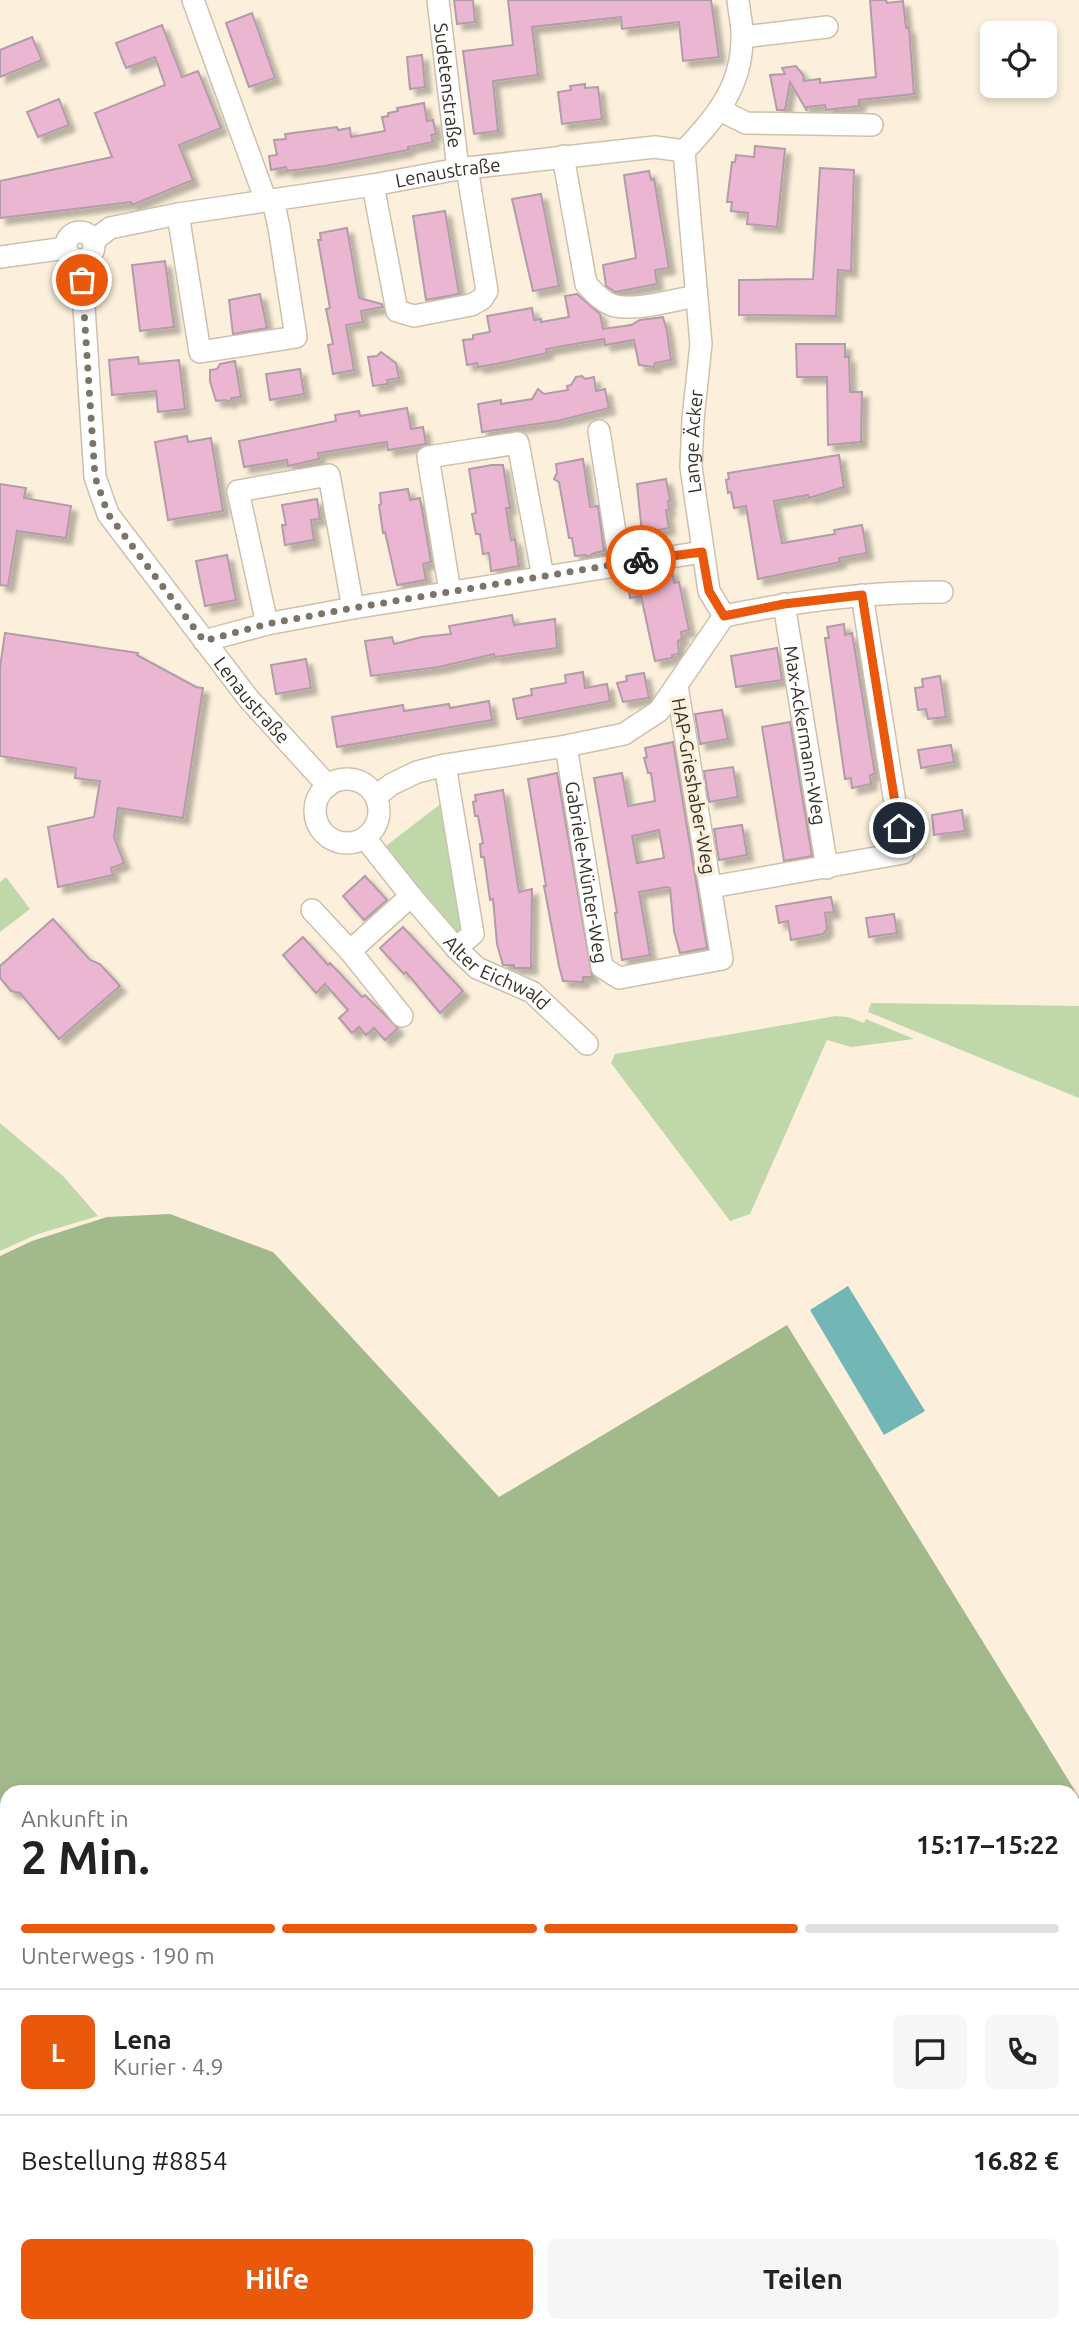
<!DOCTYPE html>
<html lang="de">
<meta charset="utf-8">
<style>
:root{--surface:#fff;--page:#f6f6f6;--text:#222;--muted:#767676;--line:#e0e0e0;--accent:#ea580c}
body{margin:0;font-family:Ubuntu,sans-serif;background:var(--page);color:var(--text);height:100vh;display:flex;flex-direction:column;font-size:26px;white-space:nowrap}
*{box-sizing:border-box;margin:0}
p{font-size:23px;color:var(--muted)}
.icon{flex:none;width:38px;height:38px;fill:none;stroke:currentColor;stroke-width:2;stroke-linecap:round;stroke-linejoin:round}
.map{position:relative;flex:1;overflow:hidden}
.panel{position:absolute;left:0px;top:1785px;width:1080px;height:548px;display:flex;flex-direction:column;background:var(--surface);border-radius:21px 21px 0 0;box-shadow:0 4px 10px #0003}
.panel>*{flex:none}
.fabs{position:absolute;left:980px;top:21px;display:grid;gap:14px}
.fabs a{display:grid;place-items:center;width:77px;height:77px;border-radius:10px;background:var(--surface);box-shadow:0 4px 10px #0003;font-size:35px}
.pin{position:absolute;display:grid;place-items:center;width:60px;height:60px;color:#fff;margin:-30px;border:4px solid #fff;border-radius:50%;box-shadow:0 2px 7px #0007}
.courier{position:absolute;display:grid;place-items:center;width:70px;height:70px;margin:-35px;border:5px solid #ea580c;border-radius:50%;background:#fff;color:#222;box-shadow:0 2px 9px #0007}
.overview em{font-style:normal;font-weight:600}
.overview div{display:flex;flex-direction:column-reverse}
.overview{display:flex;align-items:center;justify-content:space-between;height:119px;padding:0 21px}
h1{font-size:46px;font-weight:600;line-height:52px}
.bar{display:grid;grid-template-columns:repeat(4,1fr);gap:10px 7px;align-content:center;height:84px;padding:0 21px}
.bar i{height:9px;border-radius:5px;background:var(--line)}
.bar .active{background:var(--accent)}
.bar p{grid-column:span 4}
.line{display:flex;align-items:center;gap:18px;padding:0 21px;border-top:2px solid var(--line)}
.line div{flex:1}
.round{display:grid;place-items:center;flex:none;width:74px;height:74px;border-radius:10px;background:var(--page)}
.primary-button{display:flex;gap:14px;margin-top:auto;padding:14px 21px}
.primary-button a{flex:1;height:80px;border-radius:10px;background:var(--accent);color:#fff;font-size:28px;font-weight:600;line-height:80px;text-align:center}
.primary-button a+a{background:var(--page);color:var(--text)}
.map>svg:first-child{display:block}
</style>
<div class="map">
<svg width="1079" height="2332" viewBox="0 0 1079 2332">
<defs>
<filter id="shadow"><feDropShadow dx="6" dy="6" stdDeviation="2" flood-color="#0004"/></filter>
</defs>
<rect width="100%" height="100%" fill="#fcf0dc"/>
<path fill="#c0d8a9" d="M443,802L467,933L458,937L382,849Z
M6,877L30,909L0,932V882Z
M871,1003L1079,1006V1098L868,1012Z
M836,1016L848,1017L864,1023L866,1019L914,1039L851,1047L827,1040L750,1214L730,1221L611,1063L615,1054Z
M0,1123L64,1177L98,1216L38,1234L0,1251Z"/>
<path fill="#a1b98b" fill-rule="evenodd" d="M170,1214L273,1252L499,1497L787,1325L1079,1797V2332H0V1256L32,1241L107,1217ZM7,1792H1073V2326H7Z"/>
<path fill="#72b6b6" d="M848,1286L925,1411L884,1435L810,1310Z"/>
<path fill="#eab6d2" stroke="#b19ca7" stroke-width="2" fill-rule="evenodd" filter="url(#shadow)" d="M454,0H473L475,22L457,24Z
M508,0H711L719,57L683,61L679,22L622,29L621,17L532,27L538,75L493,81L498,131L474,134L463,51L513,45Z
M870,0H886L887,3L903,1L906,28H909L914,94L859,100V106L826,110L825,105L806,107L807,111L790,82L785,110H777L770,75L785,74L782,68L796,66L803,75L804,81L820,79V83L876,77Z
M252,13L275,78L249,87L226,23Z
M162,25L182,77L198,71L221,128L179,145L193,180L132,205L131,202L0,218V181L112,157L95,113L165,85L155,57L126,68L116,43Z
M32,37L42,60L0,77V50Z
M422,55L425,87L410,89L407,57Z
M585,84V88L598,87L602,119L562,124L558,92L571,90L570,86Z
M59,99L69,125L38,137L27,112Z
M424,103L427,121L433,120L436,134L431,135L433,142L408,147V150L325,166L287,171L286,167L271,170L269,156L277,155L274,140L286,139L285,134L337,127L338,130L350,128L351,137L385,131L382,117L388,116V113L398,111L397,108Z
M755,146L785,149L777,227L747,224L748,213L731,211L732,202H727L732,162H735L736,155L754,157Z
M820,168L854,170L851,271L838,270L836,316L739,315V280L813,279Z
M649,171L651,180L654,179L669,268L655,270L657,284L615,292L606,286L603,265L636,258L624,175Z
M541,194L559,286L533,291L512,199Z
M445,211L459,294L426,300L413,216Z
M347,228L359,298L382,304L383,307L361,311L363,322L346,325L354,370L333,374L328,345L333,344L326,309L330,308L318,240H321L320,233Z
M165,261L174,327L140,331L132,265Z
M260,294L267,328L233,334L229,300Z
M577,294L600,314L603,329L631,325L640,320L663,317L667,331L671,360L655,363L654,367L639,365L634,340L605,345L604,339L546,349L547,353L496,364L478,367L477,363L467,365L463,340L473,339V335L490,332L487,316L532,308L534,320L541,319V322L569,317L565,296Z
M796,344H845V357H849L850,392H862L861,442L828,445L827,377H797Z
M381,352L396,363L399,378L387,380L388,384L373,386L368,357L377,356Z
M138,357L139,364L179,360L185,409L158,412L156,391L112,395L109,360Z
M235,361L241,397L232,398L229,402L225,400L216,401L210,381V370L217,369L220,364Z
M300,369L304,394L270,400L266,374Z
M582,376L585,379L594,377L596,391L605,389L609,408L557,421L482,432L478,404L501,400V404L532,399L538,389L544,394L568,390L567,386L571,385L576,377Z
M407,408L411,429L423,427L426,444L388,450L387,442L318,453L319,459L288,466L287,460L244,467L239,441L336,421L335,415L359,411L360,416Z
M187,436L188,442L211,438L223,511L168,520L155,442Z
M839,455L844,487L809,498L808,495L774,501L782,543L835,534L834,530L862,525L867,553L839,558L840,562L758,579L746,506L734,508L731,492L728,493L726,480L729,479L728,473Z
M583,459L590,507L598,506L604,551L594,553L588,557L586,555L575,556L572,538H569L559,482L554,479L557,473L556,464Z
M492,465H503L510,508H506L511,540L515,539L519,566L491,571L489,553L483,554L480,534H476L472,514L476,513L469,469Z
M666,479L670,500L668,501L669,510H666L669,528L642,533L637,484Z
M0,484L26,488L24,498L71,506L66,538L17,531L8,586L0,585Z
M408,489L410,500L420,498L431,562L423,564L426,580L397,585L385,532L383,533L379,505L381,504L380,493Z
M317,499L320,519L311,520L314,540L285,545L282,525H286L282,505Z
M227,555L236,600L205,606L196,561Z
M672,570L674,583L679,582L689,630L681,632L682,639L678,641L679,654L672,655V658L655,661L641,596L630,598L627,577Z
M512,615L514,625L555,619L557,648L495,657L494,654L439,667L371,676L365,641L392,637L394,644L422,637L451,634L449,626Z
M844,624L845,635L852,633L875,774L870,775L871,784L852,788L851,778L845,779L825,638H829L827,627Z
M5,633L138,653L137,655L196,687L203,688L183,818L118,808L114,837L124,863L111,868L113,875L58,887L48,827L94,817L100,781L75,778L76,768L0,756V667Z
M777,648L782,680L736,687L731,656Z
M306,659L311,688L276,694L271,665Z
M583,672L585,688L607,684L610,701L517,719L513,699L532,695L531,689L566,683L565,675Z
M644,673L649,698L623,702L617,683L627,681L626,676Z
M940,676L946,717L928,719L926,709L918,710L915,688L923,687L922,679Z
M489,701L492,720L337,747L332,717L403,705L404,711L449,704L450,708Z
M722,710L728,739L700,744L695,714Z
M790,722L812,856L784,861L762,727Z
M673,742L707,948L680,953L674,931L670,888L667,887L639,892L650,955L622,960L615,913H617L594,778L622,773L628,806L655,801L651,773H648L644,758L647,757L645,748ZM659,830L664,858L637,863L632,836Z
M951,745L954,762L921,768L918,750Z
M733,767L738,797L709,802L704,771Z
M557,773L592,975V977H583V982L563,981L559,966L544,886H546L528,779Z
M503,790L519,892L532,889L531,968H514V965H503L497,944L493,899L490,900L484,857H481L480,844L483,843L478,816H475L473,802L476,801L475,795Z
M962,810L965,831L934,835L932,815Z
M742,825L747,855L719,860L714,829Z
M365,876L387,900L364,920L343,896Z
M831,897L834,912L825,913L827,929L823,934L791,940L788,921L779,923L776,906Z
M894,914L897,933L869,937L866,918Z
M53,919L90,960L100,964L120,986L59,1039L20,993L11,991L0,978V966Z
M403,927L463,991L440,1013L406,972L404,974L380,948Z
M303,937L328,965L330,963L362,997L365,995L398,1028L385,1040L374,1028L366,1035L359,1027L352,1033L339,1018L348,1010L325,984L316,993L283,955Z"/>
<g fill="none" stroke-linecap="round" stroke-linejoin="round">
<defs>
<g id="street">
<path d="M193,0L266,201"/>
<path id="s1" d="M438,0L458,169"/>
<path d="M743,37L827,27"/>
<path d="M720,110L746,123L872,125"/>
<path d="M563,156L586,284C594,292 601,301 612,305C633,312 674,300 696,296"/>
<path d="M373,185L397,311L414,316L471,305L482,299L487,291L467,168"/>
<path d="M178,214L200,352L296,337L279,227L273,201"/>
<circle cx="80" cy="246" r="14"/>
<path id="s2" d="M93,241L110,228L178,214L373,185L458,169L655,147L684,151"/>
<path d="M0,257L66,248"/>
<path id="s3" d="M81,260L95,477L108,514L248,698L328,786"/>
<path d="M599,431L620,564"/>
<path d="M450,592L428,457L518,443L543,577"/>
<path id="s4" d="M784,604L827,868"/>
<path id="s5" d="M724,616L709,591L691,467L693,419L701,344L684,151C716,118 742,86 742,38C743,26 739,12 738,0"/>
<path d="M724,616C796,601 868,592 942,592"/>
<path d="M267,624L238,491L329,475L353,608"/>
<path d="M204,641L267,624L353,608L702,552"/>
<path id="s6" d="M566,746L602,967L619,978L722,959L677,686"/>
<path d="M445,765L473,934L456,948"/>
<circle cx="347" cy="811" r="32"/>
<path d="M376,796L392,784L417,772L445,765L566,746L624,734L659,711L724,616"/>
<path id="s7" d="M365,838L411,896L456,948L477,968L532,992L587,1044"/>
<path d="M711,887L903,853L862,595"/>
<path d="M312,910L350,951"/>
<path d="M402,1016L350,951L411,896"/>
</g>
</defs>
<use href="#street" stroke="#cdc1ae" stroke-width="24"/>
<use href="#street" stroke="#fff" stroke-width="21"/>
</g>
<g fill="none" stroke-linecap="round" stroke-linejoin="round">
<path stroke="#7c7468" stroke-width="7" stroke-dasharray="0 12.6" d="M82,280L95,477L108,514L204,641L267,624L353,608L641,560"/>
<path stroke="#ea580c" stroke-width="9" d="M641,560L702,552L709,591L724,616L784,604L862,595L899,828"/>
</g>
<g text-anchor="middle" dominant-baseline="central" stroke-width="7" stroke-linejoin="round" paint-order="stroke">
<g font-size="19" fill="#37322a" stroke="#fcf0dc">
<text stroke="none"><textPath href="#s1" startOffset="86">Sudetenstraße</textPath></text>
<text stroke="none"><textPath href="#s2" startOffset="364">Lenaustraße</textPath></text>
<text stroke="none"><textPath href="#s5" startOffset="180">Lange Äcker</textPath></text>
<text stroke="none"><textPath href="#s3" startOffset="492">Lenaustraße</textPath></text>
<text stroke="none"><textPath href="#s4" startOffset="133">Max-Ackermann-Weg</textPath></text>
<text transform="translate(694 786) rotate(80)">HAP-Grieshaber-Weg</text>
<text stroke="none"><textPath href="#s6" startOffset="128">Gabriele-Münter-Weg</textPath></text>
<text stroke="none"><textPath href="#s7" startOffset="191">Alter Eichwald</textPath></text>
</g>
</g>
</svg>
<div class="fabs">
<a><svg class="icon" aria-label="locate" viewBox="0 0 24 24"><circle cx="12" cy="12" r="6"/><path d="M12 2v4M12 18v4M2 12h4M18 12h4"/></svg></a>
</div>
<div class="pin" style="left:82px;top:280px;background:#ea580c"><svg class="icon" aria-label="bag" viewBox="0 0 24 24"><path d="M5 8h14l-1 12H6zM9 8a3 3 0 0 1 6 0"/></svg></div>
<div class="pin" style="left:899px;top:828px;background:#1f2937"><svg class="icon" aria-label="home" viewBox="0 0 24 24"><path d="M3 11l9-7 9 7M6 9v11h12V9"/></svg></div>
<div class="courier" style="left:641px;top:560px"><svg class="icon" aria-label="bike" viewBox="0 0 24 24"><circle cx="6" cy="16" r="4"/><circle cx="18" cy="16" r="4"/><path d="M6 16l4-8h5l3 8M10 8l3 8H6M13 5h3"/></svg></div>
<section class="panel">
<div class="overview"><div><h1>2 Min.</h1><p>Ankunft in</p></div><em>15:17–15:22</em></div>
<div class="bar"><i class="active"></i><i class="active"></i><i class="active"></i><i></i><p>Unterwegs · 190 m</p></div>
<div class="line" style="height:126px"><b class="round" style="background:var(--accent);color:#fff">L</b><div><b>Lena</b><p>Kurier · 4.9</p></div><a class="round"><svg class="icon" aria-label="chat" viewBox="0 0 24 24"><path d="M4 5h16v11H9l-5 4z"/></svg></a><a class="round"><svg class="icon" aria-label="phone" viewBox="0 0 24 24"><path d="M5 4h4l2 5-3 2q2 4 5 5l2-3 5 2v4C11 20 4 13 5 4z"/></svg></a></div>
<div class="line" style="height:91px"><div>Bestellung #8854</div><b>16.82 €</b></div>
<div class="primary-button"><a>Hilfe</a><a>Teilen</a></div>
</section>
</div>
